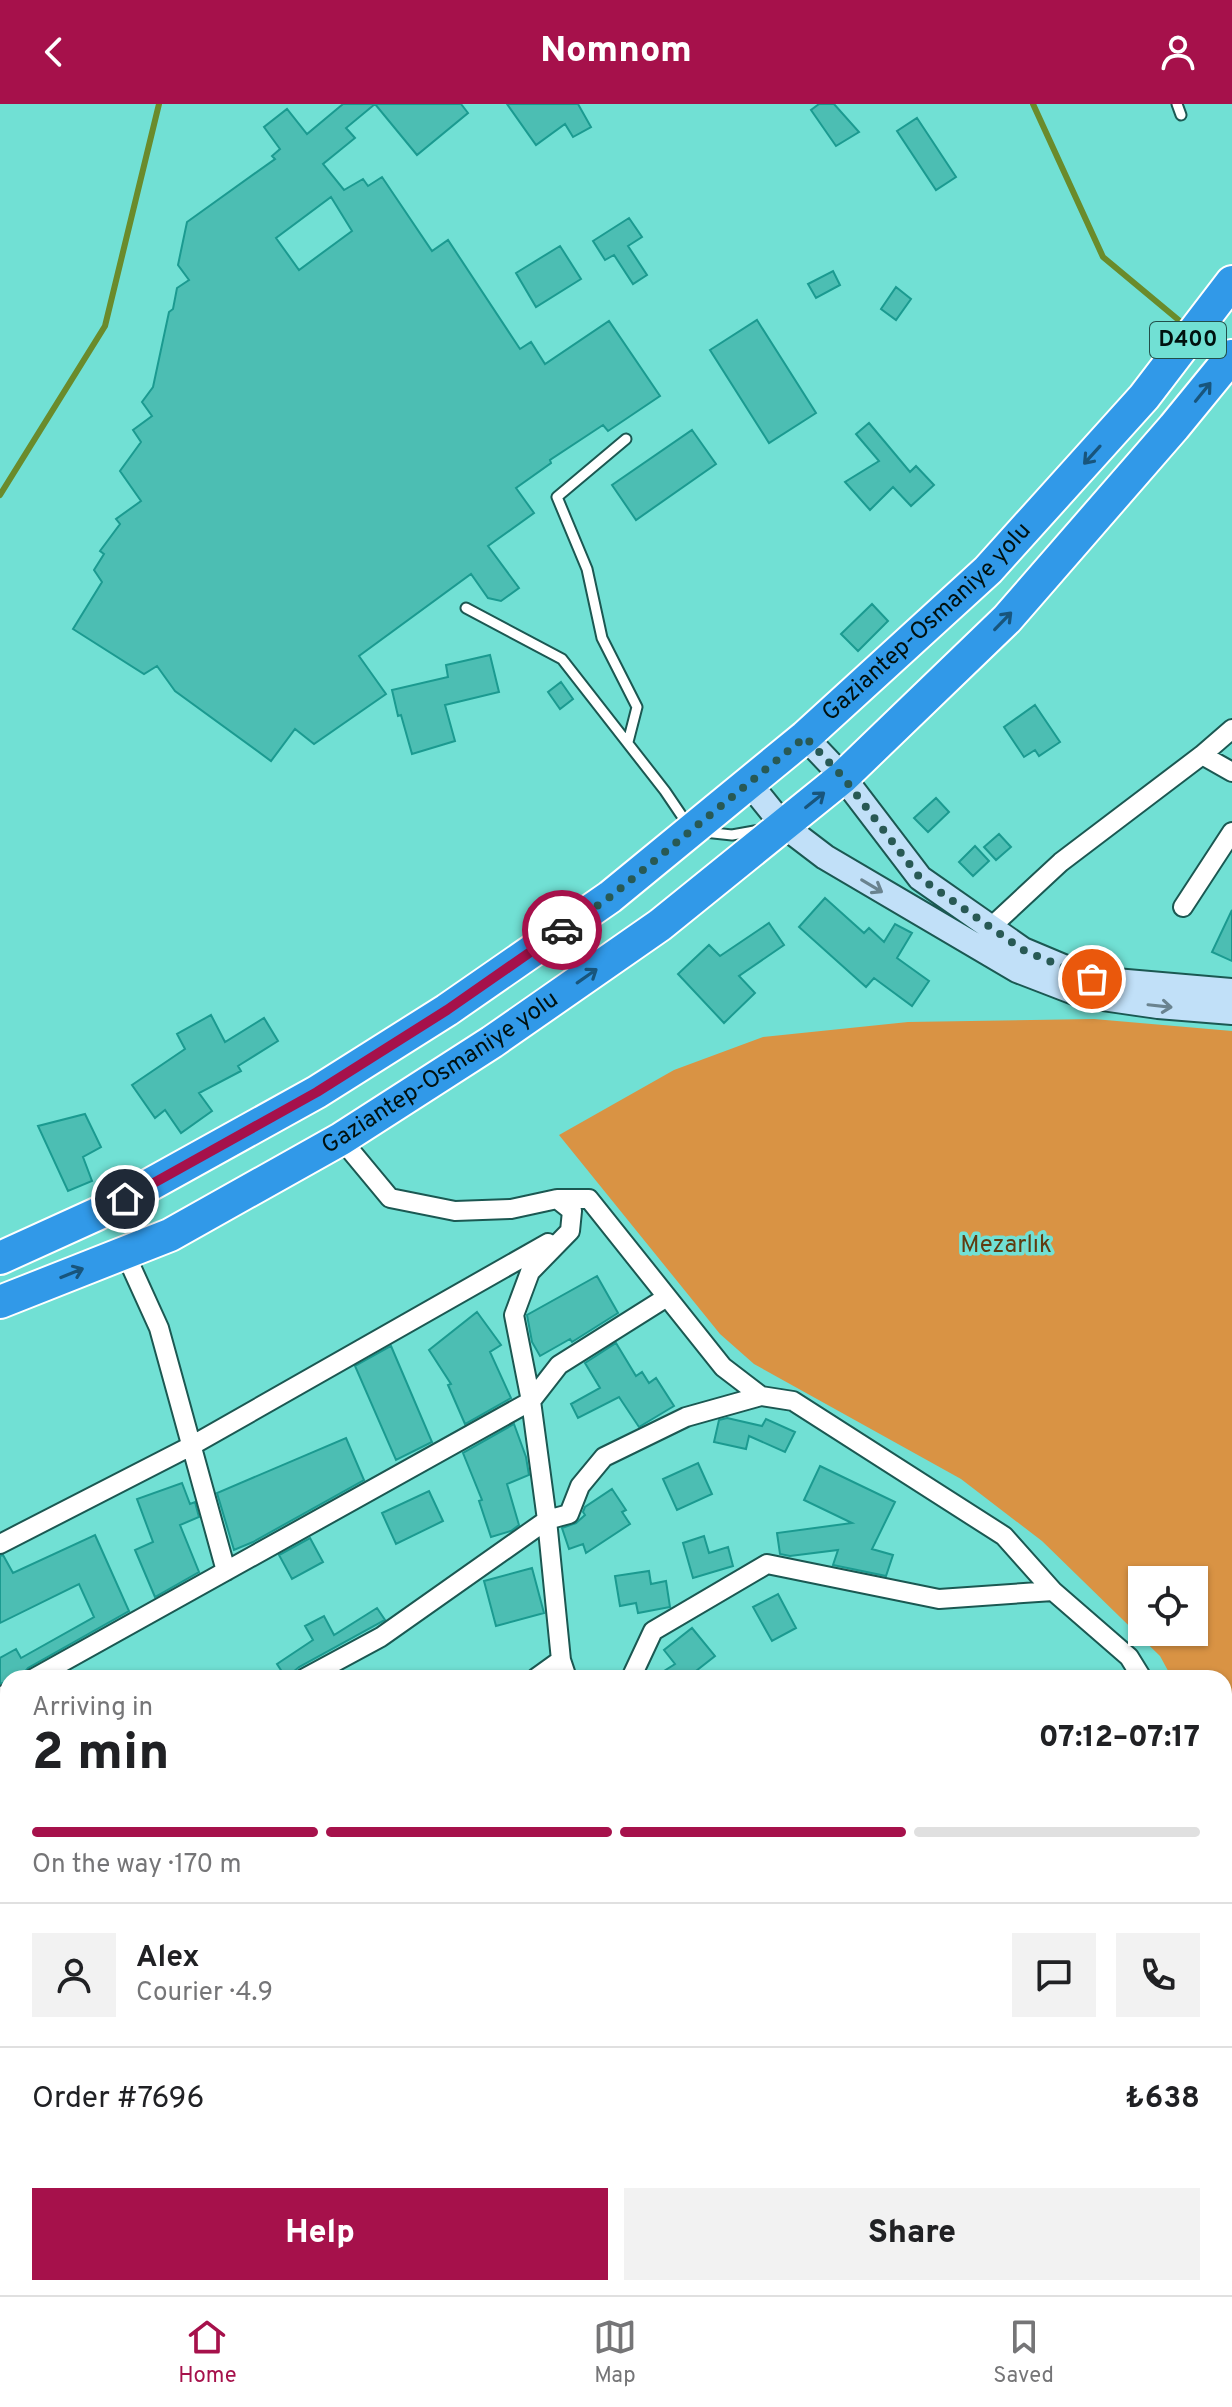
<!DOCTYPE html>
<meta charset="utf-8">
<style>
:root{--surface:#fff;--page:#f2f2f2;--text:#202124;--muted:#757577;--line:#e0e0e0;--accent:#a6114b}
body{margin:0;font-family:Overpass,sans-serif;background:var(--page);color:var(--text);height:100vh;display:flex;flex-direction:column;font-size:30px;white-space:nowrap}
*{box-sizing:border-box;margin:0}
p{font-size:26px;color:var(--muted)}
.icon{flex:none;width:44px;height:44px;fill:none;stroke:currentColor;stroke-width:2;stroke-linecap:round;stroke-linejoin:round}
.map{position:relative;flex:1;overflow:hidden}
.drawer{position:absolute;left:0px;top:1566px;width:1232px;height:626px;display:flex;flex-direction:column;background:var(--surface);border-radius:24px 24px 0 0;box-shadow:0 2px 6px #0004}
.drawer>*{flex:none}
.fabs{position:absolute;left:1128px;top:1462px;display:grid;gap:16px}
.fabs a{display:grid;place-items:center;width:80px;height:80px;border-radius:0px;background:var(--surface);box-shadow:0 2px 6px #0004;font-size:40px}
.pin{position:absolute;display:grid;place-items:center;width:68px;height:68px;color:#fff;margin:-34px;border:4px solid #fff;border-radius:50%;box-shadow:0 2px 8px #0007}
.courier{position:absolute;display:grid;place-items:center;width:80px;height:80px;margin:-40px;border:6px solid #a6114b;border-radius:50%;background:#fff;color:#222;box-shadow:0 2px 10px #0007}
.summary em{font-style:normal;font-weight:800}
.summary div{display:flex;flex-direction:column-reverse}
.summary{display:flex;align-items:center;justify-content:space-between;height:136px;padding:0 32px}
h1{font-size:52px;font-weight:800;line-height:60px}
.bar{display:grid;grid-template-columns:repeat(4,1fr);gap:12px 8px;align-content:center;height:96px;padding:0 32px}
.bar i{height:10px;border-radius:6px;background:var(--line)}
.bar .on{background:var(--accent)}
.bar p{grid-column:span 4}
.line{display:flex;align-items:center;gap:20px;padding:0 32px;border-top:2px solid var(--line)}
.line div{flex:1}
.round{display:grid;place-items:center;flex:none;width:84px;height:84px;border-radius:0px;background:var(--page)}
.primary-button{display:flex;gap:16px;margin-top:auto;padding:16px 32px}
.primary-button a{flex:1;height:92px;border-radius:0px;background:var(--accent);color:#fff;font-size:32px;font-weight:800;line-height:92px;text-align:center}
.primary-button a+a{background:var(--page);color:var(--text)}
header{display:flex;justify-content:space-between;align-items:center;height:104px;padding:0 32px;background:var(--accent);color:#fff;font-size:36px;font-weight:800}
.tabs{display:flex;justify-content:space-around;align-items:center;height:112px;border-top:2px solid var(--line);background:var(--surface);font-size:22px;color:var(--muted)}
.tabs a{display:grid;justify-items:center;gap:4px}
.tabs .on{color:var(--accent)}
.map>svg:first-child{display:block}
</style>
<header><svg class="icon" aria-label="back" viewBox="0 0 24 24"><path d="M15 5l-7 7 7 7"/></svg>Nomnom<svg class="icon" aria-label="person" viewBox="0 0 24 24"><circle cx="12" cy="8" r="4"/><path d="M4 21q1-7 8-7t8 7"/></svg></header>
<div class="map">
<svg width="1232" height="2191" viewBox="0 0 1232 2191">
<rect width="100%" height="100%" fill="#71e0d4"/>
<path fill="#d99344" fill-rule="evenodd" d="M1094,915L1232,927V1652L1224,1653V1574H1172L1160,1552L1042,1437L961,1375L754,1260L720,1230L559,1031L674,966L763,933L908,918ZM1142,1476H1194V1528H1142Z"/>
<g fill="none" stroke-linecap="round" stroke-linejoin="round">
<path stroke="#6a8b2b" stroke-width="6" d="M1033,0L1103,153L1187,223
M1201,236L1220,252
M0,391L105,222L159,0"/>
</g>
<path fill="#4cbeb3" stroke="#1b9a90" stroke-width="2" fill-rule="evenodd" d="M343,0H461L468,9L417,51L375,0L346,24L355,34L323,60L344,86L363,75L368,82L382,73L432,147L448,136L520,245L531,238L545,260L609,217L660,292L608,327L603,321L550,356L551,359L516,384L534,409L488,442L519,484L501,497L488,494L471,470L359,552L386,590L314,640L295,625L271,657L175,587L157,562L144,570L73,525L102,478L94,466L104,450L100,447L120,420L116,415L141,397L120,367L141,338L133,326L152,312L142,298L153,283L169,208L173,205L177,184L189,176L178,161L187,118L275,55L272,52L280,45L264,23L287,5L307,30ZM331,93L352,127L299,166L276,134Z
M507,0H578L591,23L573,33L565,20L536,41Z
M819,0H834L859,28L836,42L811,6Z
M917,14L956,73L936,86L897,27Z
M629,114L642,133L628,142L647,171L633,180L614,151L605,156L593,137Z
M560,142L581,175L536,203L516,169Z
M833,167L840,181L816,194L808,180Z
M896,183L911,195L896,216L881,205Z
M757,216L816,309L769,339L710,246Z
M869,319L910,368L916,362L934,381L911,402L893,383L870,406L845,378L879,357L856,330Z
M692,326L716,360L636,416L612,381Z
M872,500L888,517L858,547L841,530Z
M490,551L499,588L445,601L455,637L412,650L401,611L398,612L392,586L448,573L446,561Z
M561,578L573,595L560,605L548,588Z
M1035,601L1060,638L1039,652L1035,646L1024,653L1004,623Z
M936,694L949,708L928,728L914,714Z
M999,730L1011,743L996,756L984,743Z
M975,742L989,757L973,772L959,758Z
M825,794L864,829L869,824L884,838L895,820L912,829L897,854L929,877L912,902L874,874L866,883L799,823Z
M1232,806V857L1212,848Z
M769,819L784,841L739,872L755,889L724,919L678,870L709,841L720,852Z
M211,911L225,938L264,914L278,937L238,962L241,967L199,989L212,1007L181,1029L165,1006L155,1014L132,981L185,945L177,930Z
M85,1010L101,1043L83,1053L92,1077L68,1087L38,1022Z
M597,1172L618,1209L572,1238L570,1235L540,1252L532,1238L527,1211Z
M477,1208L501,1241L490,1248L511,1294L465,1320L448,1281L451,1280L429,1246Z
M616,1239L636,1272L642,1268L649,1279L656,1274L674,1302L639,1323L619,1293L578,1314L571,1300L600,1284L585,1259Z
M391,1242L432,1338L396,1356L355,1262Z
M727,1314L762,1322L766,1315L795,1328L785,1348L749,1332L746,1345L714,1338L719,1316Z
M514,1320L526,1353L529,1371L507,1380L519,1421L511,1427L491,1433L479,1397L482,1396L463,1349Z
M346,1334L364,1376L253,1438L234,1446L217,1389Z
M698,1359L712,1390L677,1406L663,1375Z
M820,1362L895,1398L872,1445L893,1451L886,1472L833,1461L838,1446L790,1452L780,1450L777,1429L852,1419L804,1396Z
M182,1379L190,1400L195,1398L199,1413L180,1421L199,1468L155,1493L135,1446L153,1438L137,1395Z
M612,1385L626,1406L622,1408L630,1420L586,1449L583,1440L569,1445L562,1424L576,1419L585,1411L583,1408L585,1403Z
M429,1387L443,1417L396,1440L382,1409Z
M95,1431L129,1507L28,1564L23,1570L0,1580V1554L16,1545L21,1554L94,1513L79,1480L0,1519V1452L3,1451L13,1469Z
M704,1432L709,1449L728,1443L733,1462L693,1474L683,1439Z
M310,1434L323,1458L292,1475L279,1451Z
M532,1464L544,1509L496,1522L484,1477Z
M649,1467L651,1480L666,1477L670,1503L638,1509L636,1499L620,1502L615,1472Z
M778,1490L796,1524L772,1537L753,1503Z
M377,1504L385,1516L299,1563L286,1574L277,1560L313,1536L305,1522L324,1512L334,1531Z
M692,1524L715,1552L687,1574H653L675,1560L664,1546Z"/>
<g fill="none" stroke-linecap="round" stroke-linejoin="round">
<defs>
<path id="lane" d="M1177,0L1181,11
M626,335L557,393L587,465L602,534L637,603L628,638
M466,504L562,555L665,687L688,721
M704,728L732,731L760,726"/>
<path id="street" d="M1202,651L1232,625
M1183,803L1232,728
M991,823L1061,758L1202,651L1232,668
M557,1095H589L723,1263L761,1292L793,1297L1004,1432L1053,1487L1129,1553L1142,1574
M124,1147L159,1224L226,1467
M0,1440L191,1342L548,1139
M34,1574L531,1297L559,1261L667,1193
M305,1574L381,1533L547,1416L531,1297L514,1211L530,1168L570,1127L572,1107L557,1095L511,1105L455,1107L390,1094L341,1035
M536,1574L561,1556
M567,1574L561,1556L547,1416L569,1410L580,1382L604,1353L686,1313L761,1292
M631,1574L653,1527L767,1460L939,1495L1053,1487
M0,1593L8,1589
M0,1737L8,1732
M0,1903L8,1897
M0,2032L8,2025
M755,2184L758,2191
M5,2191L8,2169
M220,2191L233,2184
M526,2191L540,2184
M797,2191L805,2184"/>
<path id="secondary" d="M805,633L843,673L920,774L1023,846L1092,875L1232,887
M749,679L783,721L825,753L1017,866L1082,891L1158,902L1232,908"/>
<g id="highway">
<path id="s1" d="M0,1154L97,1110L317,988L447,906L610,793L805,633L988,466L1144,293L1232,178"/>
<path id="s2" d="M0,1198L170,1131L341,1035L492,938L660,821L843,673L1007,515L1174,323L1232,252"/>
</g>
</defs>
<use href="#lane" stroke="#1b5852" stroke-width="13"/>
<use href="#street" stroke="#1b5852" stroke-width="22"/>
<use href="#secondary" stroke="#1b5852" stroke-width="28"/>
<use href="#highway" stroke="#fff" stroke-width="36"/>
<use href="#lane" stroke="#fff" stroke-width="9"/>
<use href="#street" stroke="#fff" stroke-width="18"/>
<use href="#secondary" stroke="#c1e0f8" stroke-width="24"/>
<use href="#highway" stroke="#3199e8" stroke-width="32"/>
</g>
<defs><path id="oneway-shaft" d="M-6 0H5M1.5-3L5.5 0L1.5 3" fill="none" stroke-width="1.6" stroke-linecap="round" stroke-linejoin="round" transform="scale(2)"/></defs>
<g stroke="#18557c">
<use href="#oneway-shaft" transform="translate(1203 288) rotate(-51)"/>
<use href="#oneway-shaft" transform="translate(1092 351) rotate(132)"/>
<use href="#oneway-shaft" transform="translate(1003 517) rotate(-46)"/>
<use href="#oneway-shaft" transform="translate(815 696) rotate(-39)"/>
<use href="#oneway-shaft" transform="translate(587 872) rotate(-35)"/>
<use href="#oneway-shaft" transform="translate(72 1169) rotate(-22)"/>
</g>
<g stroke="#6a838f">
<use href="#oneway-shaft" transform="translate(872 782) rotate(31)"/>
<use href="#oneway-shaft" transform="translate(1160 902) rotate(6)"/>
</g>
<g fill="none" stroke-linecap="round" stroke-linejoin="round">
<path stroke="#285954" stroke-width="8" stroke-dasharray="0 14.4" d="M562,826L610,793L805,633L843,673L920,774L1023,846L1092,875"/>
<path stroke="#a6114b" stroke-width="10" d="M125,1095L317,988L447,906L562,826"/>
</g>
<g text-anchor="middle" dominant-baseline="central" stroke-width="7" stroke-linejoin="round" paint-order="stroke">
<rect fill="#71e0d4" stroke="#224f4a" stroke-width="2" x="1150" y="218" width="76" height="36" rx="6"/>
<g font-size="22" font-weight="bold" fill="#00110f">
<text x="1188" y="236">D400</text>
</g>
<g font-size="24" fill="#00110f" stroke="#71e0d4">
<text stroke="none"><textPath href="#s1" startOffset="1130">Gaziantep-Osmaniye yolu</textPath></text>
<text stroke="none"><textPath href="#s2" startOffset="498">Gaziantep-Osmaniye yolu</textPath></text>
</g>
<g font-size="24" fill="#603b10" stroke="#71e0d4">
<text x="1006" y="1142">Mezarlık</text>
</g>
</g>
</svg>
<div class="fabs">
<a><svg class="icon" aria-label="locate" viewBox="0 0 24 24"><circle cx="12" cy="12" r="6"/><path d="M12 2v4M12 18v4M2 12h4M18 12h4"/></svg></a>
</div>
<div class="pin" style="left:1092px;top:875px;background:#ea580c"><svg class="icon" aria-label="bag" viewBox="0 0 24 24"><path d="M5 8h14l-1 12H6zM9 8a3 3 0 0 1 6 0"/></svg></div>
<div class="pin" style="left:125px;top:1095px;background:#1f2937"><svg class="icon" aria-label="home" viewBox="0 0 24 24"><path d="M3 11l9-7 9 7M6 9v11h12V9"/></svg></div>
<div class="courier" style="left:562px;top:826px"><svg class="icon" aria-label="car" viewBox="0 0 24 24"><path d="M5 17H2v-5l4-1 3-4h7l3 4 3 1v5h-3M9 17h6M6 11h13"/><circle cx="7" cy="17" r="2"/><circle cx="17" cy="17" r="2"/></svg></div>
<section class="drawer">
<div class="summary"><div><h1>2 min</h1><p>Arriving in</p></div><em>07:12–07:17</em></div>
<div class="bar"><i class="on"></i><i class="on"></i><i class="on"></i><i></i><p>On the way · 170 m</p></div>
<div class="line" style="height:144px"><a class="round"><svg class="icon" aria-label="person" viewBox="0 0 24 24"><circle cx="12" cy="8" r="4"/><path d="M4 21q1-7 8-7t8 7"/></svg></a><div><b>Alex</b><p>Courier · 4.9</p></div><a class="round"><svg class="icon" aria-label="chat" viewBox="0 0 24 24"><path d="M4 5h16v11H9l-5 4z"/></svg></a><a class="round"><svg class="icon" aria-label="phone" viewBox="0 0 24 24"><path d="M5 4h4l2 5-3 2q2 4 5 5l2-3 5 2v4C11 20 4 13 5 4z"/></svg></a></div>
<div class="line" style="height:104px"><div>Order #7696</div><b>₺638</b></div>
<div class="primary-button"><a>Help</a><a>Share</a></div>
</section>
</div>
<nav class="tabs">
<a class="on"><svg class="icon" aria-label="home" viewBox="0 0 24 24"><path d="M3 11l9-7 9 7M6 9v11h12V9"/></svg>Home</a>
<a><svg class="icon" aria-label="map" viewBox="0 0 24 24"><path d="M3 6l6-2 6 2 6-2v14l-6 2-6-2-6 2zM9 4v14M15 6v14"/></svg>Map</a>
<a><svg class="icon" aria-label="saved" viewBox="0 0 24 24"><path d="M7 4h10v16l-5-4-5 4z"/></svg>Saved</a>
</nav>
